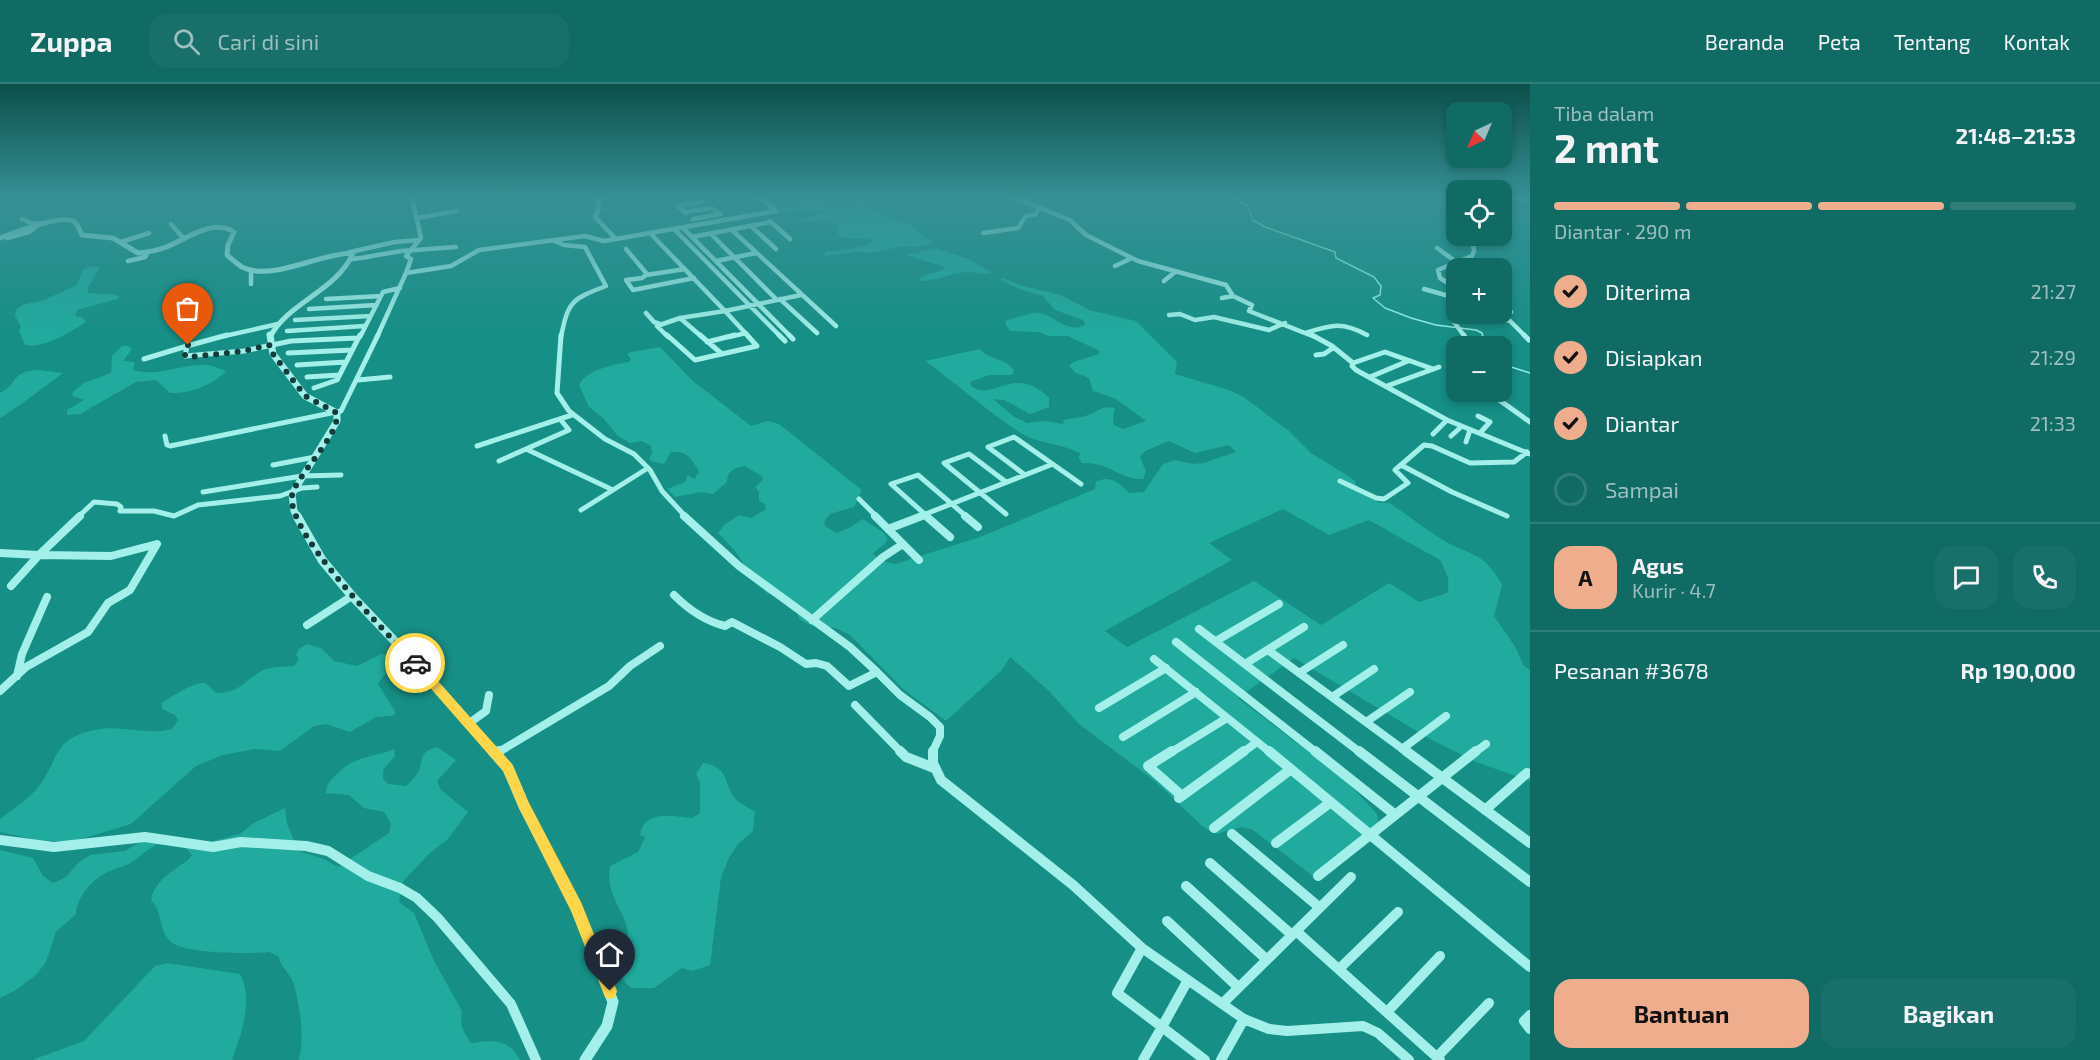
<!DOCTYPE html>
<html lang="id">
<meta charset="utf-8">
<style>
:root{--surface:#106b64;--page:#19706a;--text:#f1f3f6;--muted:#9cbfbf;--line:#307e78;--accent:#eead8d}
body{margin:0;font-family:"Exo 2",sans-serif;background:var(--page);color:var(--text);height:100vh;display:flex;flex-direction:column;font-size:22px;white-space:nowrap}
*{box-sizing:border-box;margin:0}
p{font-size:20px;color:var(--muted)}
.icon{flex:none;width:33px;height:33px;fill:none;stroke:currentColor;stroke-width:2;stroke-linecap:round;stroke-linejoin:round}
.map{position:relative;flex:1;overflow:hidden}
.details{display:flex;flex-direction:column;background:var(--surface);width:570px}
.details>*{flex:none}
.needle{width:39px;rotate:224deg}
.fabs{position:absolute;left:1446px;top:18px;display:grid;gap:12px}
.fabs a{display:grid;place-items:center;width:66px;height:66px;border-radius:12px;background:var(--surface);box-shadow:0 3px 9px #0003;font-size:30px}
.pin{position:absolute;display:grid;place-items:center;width:51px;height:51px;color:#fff;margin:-62px -26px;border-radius:50% 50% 50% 0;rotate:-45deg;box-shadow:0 0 6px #0007}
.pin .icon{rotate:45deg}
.courier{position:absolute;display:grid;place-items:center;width:60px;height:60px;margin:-30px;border:4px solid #ffd54a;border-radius:50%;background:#fff;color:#222;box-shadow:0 2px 8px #0007}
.headline em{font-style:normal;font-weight:700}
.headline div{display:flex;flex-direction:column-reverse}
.headline{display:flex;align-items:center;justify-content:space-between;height:102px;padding:0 24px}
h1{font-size:39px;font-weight:700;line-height:45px}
.bar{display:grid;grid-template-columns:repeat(4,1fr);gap:9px 6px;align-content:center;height:72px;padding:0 24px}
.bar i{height:8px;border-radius:4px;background:var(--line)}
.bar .active{background:var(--accent)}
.bar p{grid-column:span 4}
.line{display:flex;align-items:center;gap:15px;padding:0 24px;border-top:2px solid var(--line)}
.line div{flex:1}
.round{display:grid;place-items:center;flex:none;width:63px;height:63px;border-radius:18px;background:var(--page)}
ol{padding:0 24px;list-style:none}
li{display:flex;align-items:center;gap:18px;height:66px}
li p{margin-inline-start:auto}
li .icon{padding:6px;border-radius:50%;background:var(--accent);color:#111;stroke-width:4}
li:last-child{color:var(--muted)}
li i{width:33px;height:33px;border:3px solid var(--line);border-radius:50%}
.button{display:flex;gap:12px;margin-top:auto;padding:12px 24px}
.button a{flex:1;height:69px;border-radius:18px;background:var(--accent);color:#111;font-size:24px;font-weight:700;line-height:69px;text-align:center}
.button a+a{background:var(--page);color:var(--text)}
header{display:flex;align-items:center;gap:36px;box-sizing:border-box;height:84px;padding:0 30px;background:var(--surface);border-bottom:2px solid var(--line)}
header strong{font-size:28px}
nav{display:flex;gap:33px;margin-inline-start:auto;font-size:21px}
.search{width:420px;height:54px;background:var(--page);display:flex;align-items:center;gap:15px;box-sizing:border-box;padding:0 21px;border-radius:18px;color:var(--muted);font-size:22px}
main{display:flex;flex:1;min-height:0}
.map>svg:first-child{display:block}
</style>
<header>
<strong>Zuppa</strong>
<div class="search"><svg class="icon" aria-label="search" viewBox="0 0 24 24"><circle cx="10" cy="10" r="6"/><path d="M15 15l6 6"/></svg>Cari di sini</div>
<nav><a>Beranda</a><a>Peta</a><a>Tentang</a><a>Kontak</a></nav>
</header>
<main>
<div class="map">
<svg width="1530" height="976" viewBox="0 0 1530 976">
<rect width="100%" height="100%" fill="#168f86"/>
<path fill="#21aa9e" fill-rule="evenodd" d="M815,118C829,117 843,131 857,124L849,120L866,119L884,132L907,139L933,159L917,163L902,162L874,169L858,168L824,172L826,167C836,167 868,164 873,157C861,150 849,159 837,150L839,148L837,140L833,137L795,138L828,127L812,126L784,130L778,125Z
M935,164L969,175L992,189C984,192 977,188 968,188C952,188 937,197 921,197L918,196C926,188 940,190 945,183L906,171Z
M91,182L100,183L87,205L89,209L116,211L119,213L117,215L77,226L75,232L82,233L86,238C72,247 41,266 25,261L19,247L21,242L15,232L16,226L22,221L44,216L75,202L78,200L82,186Z
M1002,194L1023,202L1061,211L1089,226L1136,237L1177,278L1175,290L1229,306L1245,314L1289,347L1311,369L1350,393L1355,397L1358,408L1380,419H1389C1407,430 1422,443 1440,454C1469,473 1483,465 1502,501L1494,532L1516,564L1523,581L1530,586V697L1476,678L1430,655L1294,574L1238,614L1335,688L1354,705L1377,730L1381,750L1314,793L1253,746L1242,743L1216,750L1202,742L1156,698L1079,640L1048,606L1010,573L1002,586L946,637L903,605L850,551L836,544L812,542L799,535L795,519L767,509L757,500L735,467L718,449L724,441L739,431L751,434L766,425L765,420L759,417V408L755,403L763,396L762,392L744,382C733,385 728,386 727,398L713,410L701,408L675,413L667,405L685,398L688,391L694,395L699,388C692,375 687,366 671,368L664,380L651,377L649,374L652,369L651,362L642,357L630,359L618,352L603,334L589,323L579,301C587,285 613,281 629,278L631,275L627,270L631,268L660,263L693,297L751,342L768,337L779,340L862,406L854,423L830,430L824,438L825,442L836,449L849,444L863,435L884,449L887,454L886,459L873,469L879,476L895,480L980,453L1095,405L1096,398C1110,390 1119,399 1129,409L1144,408L1163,380L1175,376L1193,380L1203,379L1236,368L1229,361L1195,369L1169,357L1145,367L1140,372L1146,388L1143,395C1120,396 1110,378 1082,379L1078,373L1081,370C1063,359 1041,361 1021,349C988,328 957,300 925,277L979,265C992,277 1005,274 1014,286L1012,291H989L970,298L971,302C993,319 1014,279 1049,314V323L1030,330L1004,316L993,315L1013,332L1027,339L1045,337L1063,340L1064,336C1071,334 1081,334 1088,331C1098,327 1104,321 1115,324L1113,334L1114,341L1123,345L1146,337L1116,315L1093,307L1089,294L1076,289L1069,282L1074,278L1099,270L1100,267L1068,252H1048L1039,248L1010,247L1005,239L1006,237C1015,234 1031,228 1040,229C1054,231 1070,252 1085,240L1083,236L1055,226L1043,212L1019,205L1000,196ZM1283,425L1329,451L1369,436L1440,476C1446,489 1451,495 1447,509L1419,518L1389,499L1321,541L1254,497L1127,563L1105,547L1232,476L1209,459Z
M122,262H128L132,265L123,277L135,278L133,286C157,294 183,279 208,281C214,282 220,285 226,287C213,301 189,310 170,309L156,296L136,298L80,330L67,331V326L84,316L73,312L72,309L84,299L111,289L112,272Z
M38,286L63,289L20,321L0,334V309C20,299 9,288 38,286Z
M307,560L321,564L334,577L357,582L381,570H397L402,575L400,582L383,592L378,600L396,629L392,632L376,633L350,648L326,640L314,642L280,667L255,665L223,671L196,682L131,740L71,758L36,756L0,748V735C13,725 29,715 39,702C60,673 53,655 94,646C121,640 145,652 172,645L178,636L175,631L162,625V619C170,613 194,598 204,599C209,601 212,605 216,609C240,609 243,598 261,587C271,582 284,583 294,582L299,575L296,571L299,565Z
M437,663L456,676L437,697L441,706L468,728L448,755L430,769L403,797L399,818L414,829L434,877L462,927L461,940L465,950L471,959C492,956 509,954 520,976H298C306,961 299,912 292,896C287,887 281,882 278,872L269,868C249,870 185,870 171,858C158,845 163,828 151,816C154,797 174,786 188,776L192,771L186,764L240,750L254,739L285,724L287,740L299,767L324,775L338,783L389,749L391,740L384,728L364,724L349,711L326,709C326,701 329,698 334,693C354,671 369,675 394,665L395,672L383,686V694L388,700L406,702C410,698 414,695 417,690C425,676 417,668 437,663Z
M703,679C733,684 721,703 739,718C744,722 750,724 755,728L753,747L738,760L729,774L721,793L710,881L693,887L682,884L654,904H631L624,897L611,868L627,863C634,831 604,817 610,782L638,768L645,753L640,751C644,725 673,732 692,734L700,729V698L696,690Z
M140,758L160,759C145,766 144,770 132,778C125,783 114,784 106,789C91,796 77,814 76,830L56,848L46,878L37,890L16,906L0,914V766L33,774L43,792L53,799L66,793L79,778L90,771L125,767Z
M167,879L240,890C254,914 241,952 232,976H32L84,957L155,882Z"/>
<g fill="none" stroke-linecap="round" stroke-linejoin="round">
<path stroke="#94f2e9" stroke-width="1.5" d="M1233,114L1248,122L1253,136L1265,143L1335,168L1336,174L1374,193L1381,202L1380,211L1373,214L1385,224L1411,234L1436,241L1476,246L1482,249L1485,262
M1502,280L1530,289"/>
<path stroke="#a2f0e9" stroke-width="4.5" d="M598,114L599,124L595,133L616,155
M1016,114L1070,136L1086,151L1138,177L1226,201L1233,212L1252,221L1249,227L1315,253
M1518,114L1530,116
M685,128L712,124L721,130L693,135
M686,129L677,122L702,118
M417,134L456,127
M22,135L33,140L42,139
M770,137L790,155
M171,140L184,155
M751,142L776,165
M683,144L791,253
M674,145L781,253
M732,146L836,242
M650,149L725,227
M983,149L1018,144L1026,132L1036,130L1039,124
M711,150L777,216
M692,153L771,138
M7,154L29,148L37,142
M555,157L564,161L585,163L606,202C572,215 568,217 561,253
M121,158L149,149
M1437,164L1455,177
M626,165L647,190L642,194L626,196L633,206L694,194
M350,168L395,158L419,156
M366,173L401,167L456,163
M352,175L368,173
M128,177L145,173L148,168
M716,177L756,169
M1115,182L1132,174
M251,186V200
M406,189L411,175L406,172L421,154L412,114
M646,191L685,185
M1164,197L1175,188
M1456,204L1440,194L1438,186L1472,172L1474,167L1472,152
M1424,205L1456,214
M1222,214L1233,212
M326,215L381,212
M780,215L817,249
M309,225L376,221
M725,227L749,253
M725,227L801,211
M1502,227L1511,228
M646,229L654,238L660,240
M1487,230L1510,237L1526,253
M1169,231L1180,230L1195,236L1214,233L1269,246L1285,239
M680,234L702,253
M295,236L370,232
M287,247L364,242
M1305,249C1331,241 1342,237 1367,251
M220,253L278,240
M360,253L383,208L400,204
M377,253L406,189L451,182L479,166L585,152L604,157L776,127L760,114
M668,253L657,242L680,234L725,227
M729,253L746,249
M1465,253L1452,235L1479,230"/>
<path stroke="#a2f0e9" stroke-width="5" d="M227,251L187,262L185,272L244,267L291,257L357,254
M561,251L557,309L569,327L605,355L634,370L650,386L662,407L686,433
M667,251L695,276L757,262L747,251
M700,251L722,270
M779,251L785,257
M789,251L793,255
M1312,251L1332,262L1353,279L1352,282L1356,286L1447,336L1530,370
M1464,251L1468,262
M1524,251L1529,256
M707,258L735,251
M288,269L352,266
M1316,271L1324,270L1333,264
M144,275L187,262
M1353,279L1385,268L1433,285
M297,281L346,278
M307,293L339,291
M1370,293L1408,277
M358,296L390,293
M1387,302L1439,283
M314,304L337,296L360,251
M1488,308L1530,338
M1478,332L1490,338L1480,349
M1433,350L1447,336
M165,352L167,361L170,362L341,327L378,251
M1451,352L1461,343
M1466,358L1470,346
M477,362L572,331
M526,365L613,406
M499,377L569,346L560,335
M273,381L315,373
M1401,381L1452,408L1507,432
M1025,391L988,363L1014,353L1081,400
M1340,397L1376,414L1384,415L1408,399L1395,386L1424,361L1432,362L1470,379L1514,378L1527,368
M1006,398L969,370L944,379L1006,430
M203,408L302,392L341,391
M859,415L877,433
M581,426L648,384
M78,433L94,418L117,420L121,423L120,427H154L174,432L198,421L280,412L302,404L317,403
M918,433L1053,380
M928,433L891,400L918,391L967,433"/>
<path stroke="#a2f0e9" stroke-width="8" d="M684,432L739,482L850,563L877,588
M875,432L919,476
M926,432L950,453
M965,432L978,443
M888,445L922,432
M0,469L39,471L11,502
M39,471L80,432
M674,511C689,526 705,537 725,542L732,538L780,563L806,580L816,579L827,582L849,602L877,588L900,611L930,633L940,643V652L932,669
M812,536L883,473L903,460
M307,541L352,512
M1199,545L1361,669
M1216,557L1279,520
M1176,558L1317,669
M1268,566L1408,669
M1154,575L1271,669
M1245,580L1304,543
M1299,589L1343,561
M17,592L22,570L47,513
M0,607L26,583L88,548L108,519L130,506L157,460L111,472L39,471
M1332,613L1374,585
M855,621L902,669
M1099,624L1166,584
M1366,638L1410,608
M468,640L486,627L489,611
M1123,653L1196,608
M1402,665L1446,632
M497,669L609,602L630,582L660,562
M1170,669L1227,634
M1242,669L1257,658
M1474,669L1486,660"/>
<path stroke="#a2f0e9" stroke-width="10" d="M900,667L906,673L934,684
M933,667V679L941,696L1073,801L1142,864L1244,935L1269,945L1287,947L1363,942L1378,949L1409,976
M1172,667L1148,682L1182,712
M1269,667L1530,883
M1315,667L1394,730
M1359,667L1530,798
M1406,667L1530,759
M495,670L499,667
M1179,714L1244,667
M1485,726L1527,689
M1214,744L1291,685
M1232,750L1319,823
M0,756L54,763L145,753L213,763L241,758L306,762L328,767L368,792L400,804L417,814L437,833L511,920L536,976
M1276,759L1331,718
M1210,779L1292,851
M1318,792L1476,667
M1186,802L1265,874
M1167,837L1238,903
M1296,847L1440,976
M1142,864L1117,909L1162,943L1143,976
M1339,885L1398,828
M1188,896L1162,943L1205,976
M1222,920L1351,793
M1387,928L1440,872
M1530,931L1524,937L1530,945
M1437,973L1489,919
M1221,976L1244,935"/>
<path stroke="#a2f0e9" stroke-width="5" d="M0,154C13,149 64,129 75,138C78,141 80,147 82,151L113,154L138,169C148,168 157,167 166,163C187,155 212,134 234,148L228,161L227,171C232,175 237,180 242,183C272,198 319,169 353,169C337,207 288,218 270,253"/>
<path stroke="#a2f0e9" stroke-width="7" d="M270,251L273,270L305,312L337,329V337L292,410L294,427L298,433"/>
<path stroke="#a2f0e9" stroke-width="9" d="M297,432L322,476L352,512L424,588L495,669"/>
<path stroke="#a2f0e9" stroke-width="11" d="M493,667L508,684L524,722L576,823L613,918L607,942L585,976"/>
</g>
<linearGradient id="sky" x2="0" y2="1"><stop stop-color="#0c4f4a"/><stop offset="0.45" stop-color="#369095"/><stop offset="1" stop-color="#369095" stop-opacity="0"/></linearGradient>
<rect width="1530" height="251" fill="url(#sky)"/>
<path fill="#ffd54a" d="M415,575L419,576L512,680L529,719L581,818L617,907L615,913L610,915L605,913L571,827L520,726L503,687L411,582L410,579Z"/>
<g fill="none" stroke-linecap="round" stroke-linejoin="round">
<path stroke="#133d3a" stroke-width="6" stroke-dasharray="0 10.8" d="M188,261L185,266V272L191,273L244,267L270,261L273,270L305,312L337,329C339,352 302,385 293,408C279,443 391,553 415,579"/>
</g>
</svg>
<div class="fabs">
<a><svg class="needle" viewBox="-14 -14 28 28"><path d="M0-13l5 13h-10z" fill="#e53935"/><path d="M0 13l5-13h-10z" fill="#9cbfbf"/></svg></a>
<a><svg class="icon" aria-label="locate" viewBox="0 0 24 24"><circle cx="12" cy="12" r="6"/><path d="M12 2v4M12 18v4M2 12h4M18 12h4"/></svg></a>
<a>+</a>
<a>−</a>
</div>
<div class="pin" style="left:188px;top:261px;background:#ea580c"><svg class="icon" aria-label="bag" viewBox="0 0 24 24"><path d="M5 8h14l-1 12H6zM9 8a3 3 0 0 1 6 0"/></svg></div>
<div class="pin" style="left:610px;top:907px;background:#1f2937"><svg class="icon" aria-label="home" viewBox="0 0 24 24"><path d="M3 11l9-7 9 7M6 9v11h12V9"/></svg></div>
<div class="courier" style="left:415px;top:579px"><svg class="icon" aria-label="car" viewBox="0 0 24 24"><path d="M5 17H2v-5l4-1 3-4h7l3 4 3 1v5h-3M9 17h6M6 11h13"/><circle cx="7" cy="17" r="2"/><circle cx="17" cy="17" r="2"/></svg></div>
</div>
<section class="details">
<div class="headline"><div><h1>2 mnt</h1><p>Tiba dalam</p></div><em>21:48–21:53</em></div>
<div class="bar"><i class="active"></i><i class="active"></i><i class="active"></i><i></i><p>Diantar · 290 m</p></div>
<ol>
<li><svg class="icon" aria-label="check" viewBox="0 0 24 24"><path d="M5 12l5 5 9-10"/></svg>Diterima<p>21:27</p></li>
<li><svg class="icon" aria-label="check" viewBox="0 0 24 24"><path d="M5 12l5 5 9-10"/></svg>Disiapkan<p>21:29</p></li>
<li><svg class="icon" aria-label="check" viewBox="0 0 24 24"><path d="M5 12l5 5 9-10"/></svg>Diantar<p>21:33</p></li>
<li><i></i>Sampai</li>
</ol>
<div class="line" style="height:108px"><b class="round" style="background:var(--accent);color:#111">A</b><div><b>Agus</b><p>Kurir · 4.7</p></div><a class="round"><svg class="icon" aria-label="chat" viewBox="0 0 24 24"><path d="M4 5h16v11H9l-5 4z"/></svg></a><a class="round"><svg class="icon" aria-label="phone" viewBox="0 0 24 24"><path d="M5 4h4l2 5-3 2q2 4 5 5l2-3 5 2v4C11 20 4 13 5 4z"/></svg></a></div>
<div class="line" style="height:78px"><div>Pesanan #3678</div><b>Rp 190,000</b></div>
<div class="button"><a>Bantuan</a><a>Bagikan</a></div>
</section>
</main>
